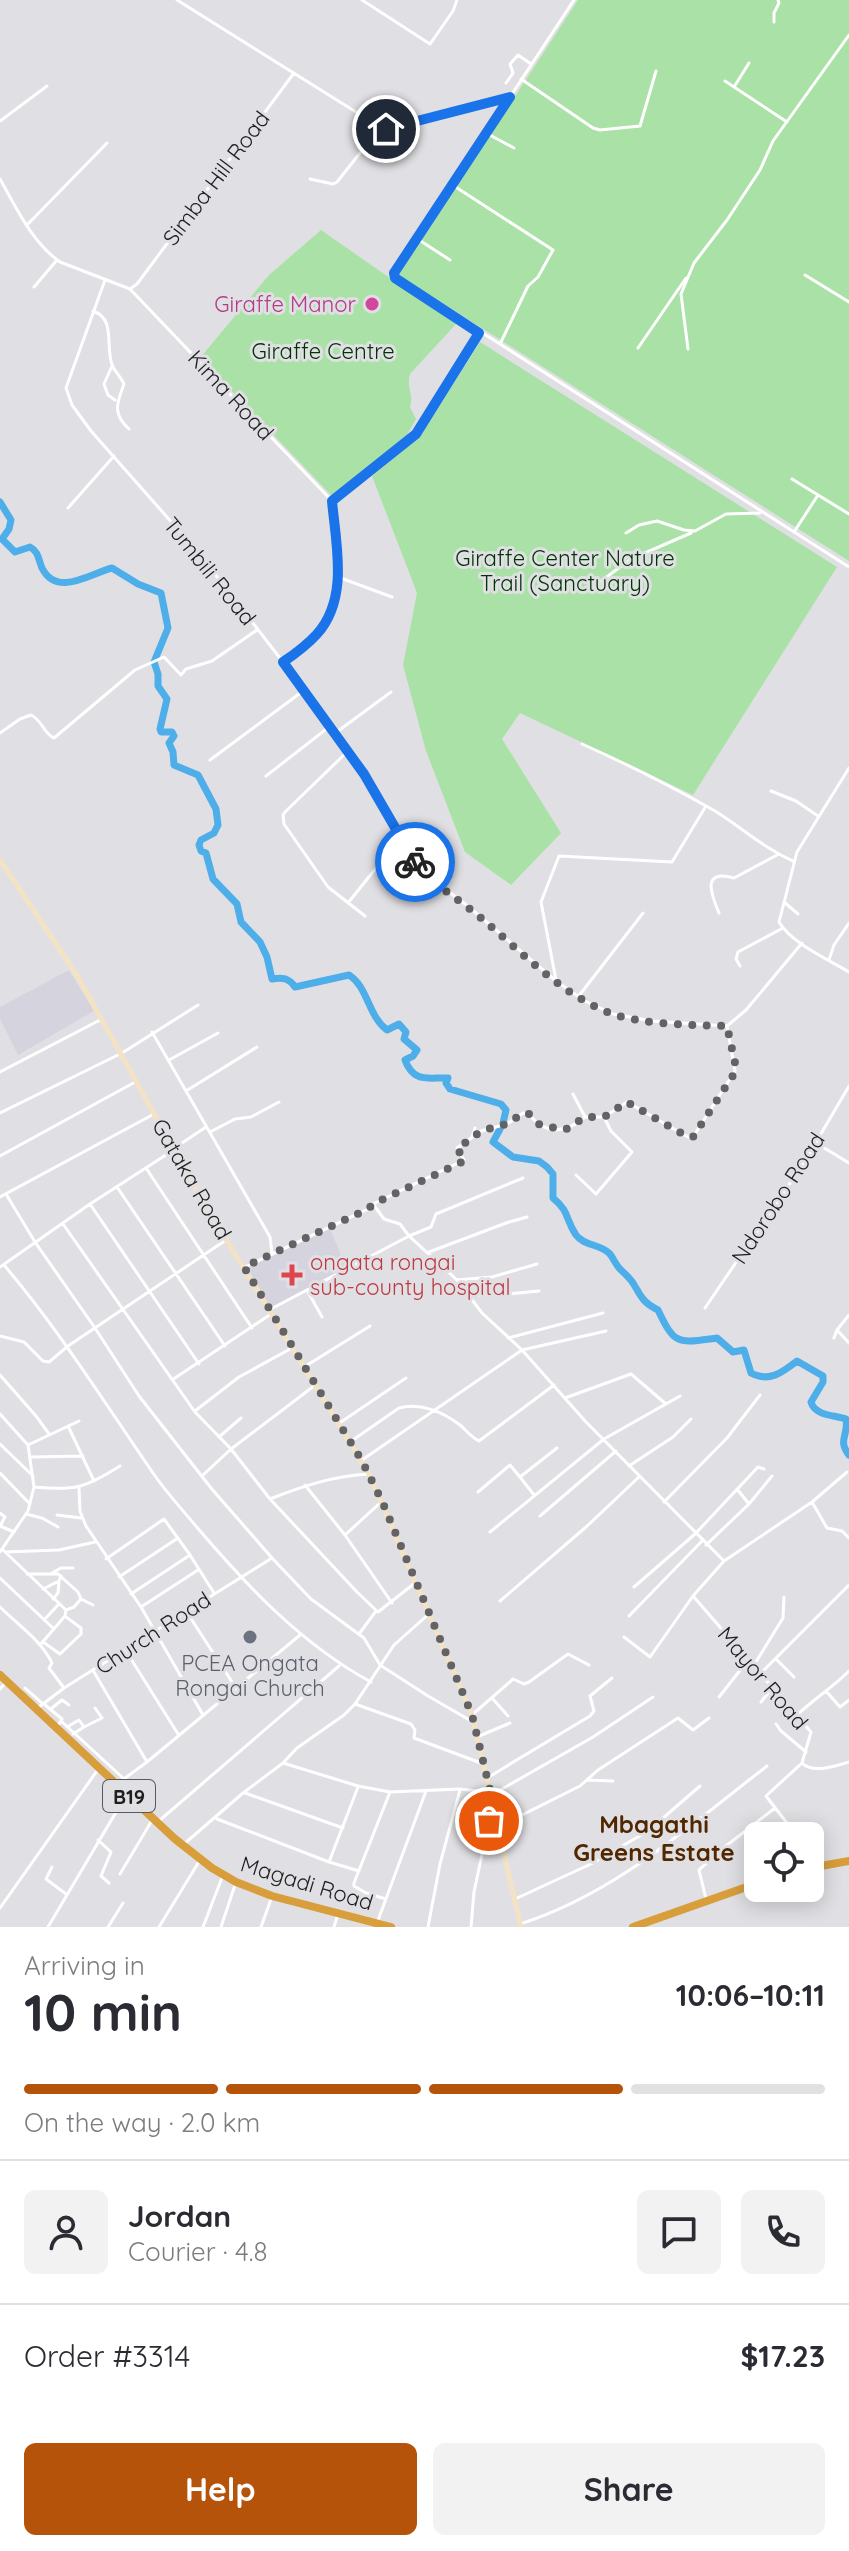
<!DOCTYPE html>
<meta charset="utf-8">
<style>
:root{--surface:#fff;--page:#f2f2f3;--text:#2b2b33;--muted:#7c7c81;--line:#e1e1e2;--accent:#b45309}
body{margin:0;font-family:Quicksand,sans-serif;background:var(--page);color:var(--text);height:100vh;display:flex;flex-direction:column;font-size:30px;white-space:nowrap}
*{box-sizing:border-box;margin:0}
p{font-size:26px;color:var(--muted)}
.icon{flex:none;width:44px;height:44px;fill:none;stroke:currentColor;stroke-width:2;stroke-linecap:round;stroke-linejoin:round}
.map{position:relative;height:1927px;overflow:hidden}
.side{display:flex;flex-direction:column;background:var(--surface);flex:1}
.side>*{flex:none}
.controls{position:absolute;left:744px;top:1822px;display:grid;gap:16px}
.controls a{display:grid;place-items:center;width:80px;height:80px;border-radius:12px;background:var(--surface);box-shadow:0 4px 20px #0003;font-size:40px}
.pin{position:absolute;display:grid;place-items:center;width:68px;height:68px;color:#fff;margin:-34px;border:4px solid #fff;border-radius:50%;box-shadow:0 2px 8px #0007}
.courier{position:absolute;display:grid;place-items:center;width:80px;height:80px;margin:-40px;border:6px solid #1a73e8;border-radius:50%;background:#fff;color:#222;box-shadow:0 2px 10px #0007}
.summary em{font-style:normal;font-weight:700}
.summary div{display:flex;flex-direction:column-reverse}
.summary{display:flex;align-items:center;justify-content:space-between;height:136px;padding:0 24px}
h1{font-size:52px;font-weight:700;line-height:60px}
.bar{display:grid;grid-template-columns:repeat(4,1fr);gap:12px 8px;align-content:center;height:96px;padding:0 24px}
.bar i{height:10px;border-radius:6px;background:var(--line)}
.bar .on{background:var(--accent)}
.bar p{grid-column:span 4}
.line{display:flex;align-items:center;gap:20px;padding:0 24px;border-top:2px solid var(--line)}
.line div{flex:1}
.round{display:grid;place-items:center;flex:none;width:84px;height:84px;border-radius:12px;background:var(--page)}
.button{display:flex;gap:16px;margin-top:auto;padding:16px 24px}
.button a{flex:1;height:92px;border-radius:12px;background:var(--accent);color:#fff;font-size:32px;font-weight:700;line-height:92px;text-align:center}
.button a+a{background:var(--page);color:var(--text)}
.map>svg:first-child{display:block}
</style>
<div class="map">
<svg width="849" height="1927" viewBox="0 0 849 1927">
<rect width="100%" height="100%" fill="#e0e0e4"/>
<path fill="#d4d3de" d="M69,970L94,1011L18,1055L0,1019V1007Z
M330,1229L346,1267L271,1308L247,1267Z"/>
<path fill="#a9e1a6" d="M578,0H849V561L398,275Z
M321,230L456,324L410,374C406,388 414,393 410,407L416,419L407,435L332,496L200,358L269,275Z
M480,342L837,567L693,795L520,713L502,739L561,833L511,885L465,852L426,751L403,665L417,593L372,476L420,437Z"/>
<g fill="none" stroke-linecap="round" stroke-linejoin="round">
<path stroke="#4eaee9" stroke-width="7" d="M0,502L11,520L9,529L2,539L15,552L30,547C39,552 38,559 42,568C57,598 91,573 112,568L138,584L161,593L168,628L154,662L158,674V686L167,699L160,729L161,732H172L174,736L169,743L173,752L174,765L198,775L216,809L218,825L214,833L201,840L199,845L201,851L206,853L213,879L237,904L241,922L260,942L267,957L272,979C282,977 289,978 295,987L349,975C368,987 368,1016 387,1030L399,1024L406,1032L404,1039L417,1050L413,1056L405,1060C414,1084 429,1077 448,1078L446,1083L450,1089L501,1104L506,1110L503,1123
M500,1129L493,1142L513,1157L539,1161L547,1167L553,1174V1198C570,1212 565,1219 576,1235C584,1246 600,1244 609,1253C613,1257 615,1264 620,1269C624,1273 629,1277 633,1283C641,1296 642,1302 658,1310C675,1346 678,1343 717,1338L733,1352L744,1350L751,1373C769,1383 783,1372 797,1361L823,1376V1382L811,1402C815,1416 834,1415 846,1419C849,1435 837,1440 849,1455"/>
<path stroke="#fff" stroke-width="3" d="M177,0L380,127L386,129L510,97L574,0
M362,0L430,44L453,11L457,0
M774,22V13L779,3L778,0
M521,79L593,128L600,130L640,126L656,71
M725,81L787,122
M506,83L513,73L510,64L518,55L531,64
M734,87L749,63
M0,121L47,86
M486,133L514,148
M0,179C17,209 32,242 60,262L130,289L137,284L294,73
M310,179L333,184L337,182L379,129
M451,184L553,250L538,277L528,286L500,344L395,278V269C433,212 472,154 510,97
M27,225L107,143
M416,238L450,260
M805,275L849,302
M105,280L66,388L72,405L91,431L197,551L283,662L364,774L400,838L423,872L469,907L556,981L585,1001L613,1014L652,1021L727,1026
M34,287L57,260
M130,289L332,501
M93,311C117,319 104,348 113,367C116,373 121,377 124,384C118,401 111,413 129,429
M500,344L849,567
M638,348L686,278
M688,349L681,294L694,263L727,220L760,170L773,141L849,35
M112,366L104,384L108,395L115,400
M792,479L849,514
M332,501L416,434L479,333
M68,508L114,456
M794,532L818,495
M626,533L639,525L657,521L684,530L695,531L726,514L760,513
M338,577L392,597
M589,590L631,559L691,533
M283,662C295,653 307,645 317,634C349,597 336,545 332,501
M0,733L20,719L31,715C42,720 44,734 54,738L135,670L164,657L181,675L186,669L212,661L257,630
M334,734L391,692
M582,744C627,764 671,786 715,811C741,827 765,849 793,861
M348,751L285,812L283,815L284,824L328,887L365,916
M210,760L303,691
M849,768L797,852L779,922C790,942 829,960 849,972
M266,776L329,727
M771,791L796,801L818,816
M784,902L798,914
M348,903L400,838
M719,913C711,894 701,869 734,878L779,854
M829,960L834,945L849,923
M740,966L736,959L738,952L783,928
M556,980L541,902L559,856L672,862L706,806
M578,997L643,913
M727,1026L746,1010L802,943
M152,1032L270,1237L272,1253
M169,1060L218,1033
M0,1072L102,1019
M186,1091L257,1047
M573,1094L585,1117H604L627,1102L688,1137H693L735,1071L727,1026
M0,1113L122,1053L198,1005
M210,1132L235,1119L251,1117L279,1102
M472,1137L475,1128
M816,1143L849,1163
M173,1149L206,1127
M0,1156L137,1081
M146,1168L252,1328
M576,1175L596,1194L632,1152L611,1131L604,1117
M117,1187L225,1346
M6,1194L35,1242L95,1328L139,1396L211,1488L272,1558L311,1599L364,1638L380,1665L428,1696L473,1722
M0,1197L154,1114
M90,1204L199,1364
M373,1204L384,1219L400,1224L409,1236L457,1280L482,1313L522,1350L586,1422L724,1561
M63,1224L195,1412L231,1449L270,1499L357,1592L378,1612L415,1583
M429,1252L506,1223L527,1217
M4,1265C60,1331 104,1402 153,1473C165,1491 181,1508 195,1525C246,1585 301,1644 371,1682
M0,1267L90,1204L172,1151
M245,1267L368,1209L373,1204L464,1160L457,1148L481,1131L507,1124L523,1113L529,1114C545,1135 565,1134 585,1117
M457,1280L492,1277L537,1264
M307,1290L322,1317
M470,1295H498L539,1291
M705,1308L805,1161L849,1086
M269,1310L409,1236L431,1227L436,1214L523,1178
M837,1330L849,1343
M0,1336L24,1342L43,1361L49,1362L68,1346L226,1240
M508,1338L603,1313
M834,1338L837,1330L849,1315
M304,1367L370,1326
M0,1375L36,1416L49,1434
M172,1380L271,1314
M565,1398L631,1374L666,1404
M195,1411L239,1377L292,1348
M0,1414L28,1445L34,1487L28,1511L0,1552
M338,1424L406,1378
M68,1426L94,1481
M219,1437L241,1418
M350,1442L399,1408C420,1402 443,1412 460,1425C466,1430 471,1437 479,1441L554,1385
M0,1444L33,1476
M28,1445L79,1421
M31,1457L83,1456
M362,1460L522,1350L606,1331
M629,1466L673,1437L691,1419
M0,1473L29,1503
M202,1476L231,1449L314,1386
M305,1485L345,1535L392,1603
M34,1487C75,1491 85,1488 120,1466
M79,1488L80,1511L86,1526L141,1607L203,1715
M737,1489L749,1504
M478,1492L510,1465L520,1477
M534,1495L520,1477L557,1448
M270,1499C303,1486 333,1476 369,1474
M664,1502L727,1438L760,1395
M812,1502L827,1528L842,1531L849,1538
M0,1513L5,1517L0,1526
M26,1514L42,1518L58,1527
M57,1515L81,1518
M540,1516L616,1451
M0,1526L14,1532
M490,1532L604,1439L680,1396
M345,1535L380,1503
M706,1545L749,1504L772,1476
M2,1549L66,1610L65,1616L40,1645
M5,1552L59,1550L95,1542
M106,1559L164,1519L190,1555
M52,1573L61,1568H73
M27,1574H58L78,1592L81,1599L93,1605
M119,1577L178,1538
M0,1578L54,1629
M634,1587L695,1534L758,1467L764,1469
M43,1589L59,1581L61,1576
M131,1594L190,1555L214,1593
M693,1596L811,1732L802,1763L766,1796L797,1836
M53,1599L58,1593L59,1581
M500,1601L586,1527L640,1476
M0,1607C17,1624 42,1641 52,1663L49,1668L64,1688
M141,1607L198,1570
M66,1610L74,1607L81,1599
M186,1611L236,1688
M629,1616L702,1541
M44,1620L58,1605
M359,1634L376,1611
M624,1637L650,1657L693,1596L724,1561L812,1502L847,1472
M43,1642L60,1654L81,1634V1628L66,1617
M126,1651L178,1734
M776,1659L794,1677
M754,1665L783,1618L784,1597
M94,1672L147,1762
M761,1673L849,1585
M25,1688L43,1704
M0,1689L6,1682
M826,1691L840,1707L849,1700
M719,1697L749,1659
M492,1698L508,1716
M761,1702L773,1687
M44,1704L62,1719L61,1721
M355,1704L411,1724L415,1730L414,1738L481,1763
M39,1707L64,1688L272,1558
M52,1708L62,1700L69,1705
M472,1715L513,1679L524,1684L529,1682L568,1654L589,1665
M797,1715C815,1698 832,1688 849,1671
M776,1724L781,1731L806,1752
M58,1725L61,1721L123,1778
M67,1727L79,1720L84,1727L73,1734
M84,1727L102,1718L95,1708
M477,1737L510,1723
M283,1763L358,1786L390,1792L460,1789L495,1793L593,1737L653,1697
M802,1763C813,1774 835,1766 849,1762
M487,1778L590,1716L594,1711L590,1696L612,1678
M587,1780L613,1781
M117,1784L147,1762L300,1635
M245,1793L343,1828
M217,1819L329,1862L359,1871
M160,1820L339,1666
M498,1827L580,1786L598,1770L678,1718L693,1730L709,1718
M98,1840L111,1852L101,1876L109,1883
M184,1844L243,1793L283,1763L297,1748L344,1715L355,1704L394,1645L430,1613
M755,1847H758
M810,1855V1867
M329,1862L358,1787
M52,1867L46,1879L66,1894
M120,1874L151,1822
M386,1899L366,1893L354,1886V1883L390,1792
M515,1899L593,1863L648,1831L700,1786
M706,1899L699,1870L722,1849L775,1808
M0,1908L99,1768
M377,1923L426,1791
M520,1924C615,1894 689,1826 767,1766
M48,1927L125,1797
M108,1927L123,1903
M159,1927L200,1860
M203,1927L223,1875
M221,1927L236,1882
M261,1927L271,1899
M334,1927L338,1914
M428,1927L440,1864L460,1790
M471,1927L474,1892L489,1821L491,1818L496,1819"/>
<path stroke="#f3e2c4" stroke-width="5" d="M0,860L78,977L202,1200L369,1474L472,1715L521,1927"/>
<path stroke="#d89e3b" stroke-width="8" d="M0,1675L175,1839L212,1868L236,1882L272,1896L391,1927
M810,1868L849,1861
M633,1927L758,1883"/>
</g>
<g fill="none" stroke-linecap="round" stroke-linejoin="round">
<path stroke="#636365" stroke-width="8" stroke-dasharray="0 14.4" d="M415,862C433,885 459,899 481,918C521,951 560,994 610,1013C643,1025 691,1025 727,1026L735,1063L734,1074L693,1137H688L627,1102L604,1117H585L565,1130L540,1125L529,1114L523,1113L507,1124L481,1131L457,1149L465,1159L462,1162L373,1204L368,1209L244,1267L362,1461L382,1501L472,1715L497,1819L491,1818L489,1821"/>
<path stroke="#1a73e8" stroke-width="10" d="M386,129L510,97L394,273L395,278L479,333L416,434L332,501C336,545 349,598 317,634C307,645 295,654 283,662L364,774L415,862"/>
</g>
<circle fill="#d1479c" stroke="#e0e0e4" stroke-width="3" cx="372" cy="304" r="8"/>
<path fill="#e0444e" stroke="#e0e0e4" stroke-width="3" d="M288 1263h8v8h8v8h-8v8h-8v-8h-8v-8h8z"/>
<circle fill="#6b7280" stroke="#e0e0e4" stroke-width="3" cx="250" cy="1637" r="8"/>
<g text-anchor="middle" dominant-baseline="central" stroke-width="6" stroke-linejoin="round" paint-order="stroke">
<rect fill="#e0e0e4" stroke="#59595b" stroke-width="2" x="103" y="1780" width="52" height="32" rx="6"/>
<g font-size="20" font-weight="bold" fill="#1f1f20">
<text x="129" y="1796">B19</text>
</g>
<g font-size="22" fill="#1f1f20" stroke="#e0e0e4">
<text transform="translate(216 178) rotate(-53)">Simba Hill Road</text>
<text transform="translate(231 395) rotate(47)">Kima Road</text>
<text transform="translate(210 571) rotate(51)">Tumbili Road</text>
<text transform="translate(192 1179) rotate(60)">Gataka Road</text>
<text transform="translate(778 1198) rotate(-57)">Ndorobo Road</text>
<text transform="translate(153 1633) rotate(-33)">Church Road</text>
<text transform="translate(763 1678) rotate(50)">Mayor Road</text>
<text transform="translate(307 1883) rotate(17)">Magadi Road</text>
</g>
<g font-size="22" fill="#b23c85" stroke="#e0e0e4" text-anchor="end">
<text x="356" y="304">Giraffe Manor</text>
</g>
<g font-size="22" fill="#013403" stroke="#e0e0e4">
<text x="323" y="351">Giraffe Centre</text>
<text x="565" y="558">Giraffe Center Nature<tspan x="565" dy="25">Trail (Sanctuary)</tspan></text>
</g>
<g font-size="22" fill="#be3a42" stroke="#e0e0e4" text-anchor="start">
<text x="310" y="1262">ongata rongai<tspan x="310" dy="25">sub-county hospital</tspan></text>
</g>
<g font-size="22" fill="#5b616d" stroke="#e0e0e4">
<text x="250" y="1663">PCEA Ongata<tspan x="250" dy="25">Rongai Church</tspan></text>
</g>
<g font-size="24" font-weight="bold" fill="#512700" stroke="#e0e0e4">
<text x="654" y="1824">Mbagathi<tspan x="654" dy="28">Greens Estate</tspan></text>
</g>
</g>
</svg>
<div class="controls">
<a><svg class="icon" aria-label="locate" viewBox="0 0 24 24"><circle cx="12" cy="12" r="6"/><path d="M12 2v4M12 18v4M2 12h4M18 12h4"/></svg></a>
</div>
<div class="pin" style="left:489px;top:1821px;background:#ea580c"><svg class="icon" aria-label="bag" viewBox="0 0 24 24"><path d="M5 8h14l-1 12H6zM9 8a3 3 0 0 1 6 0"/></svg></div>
<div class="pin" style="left:386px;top:129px;background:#1f2937"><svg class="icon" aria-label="home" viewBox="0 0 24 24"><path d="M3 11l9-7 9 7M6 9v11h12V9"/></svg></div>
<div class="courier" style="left:415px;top:862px"><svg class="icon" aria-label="bike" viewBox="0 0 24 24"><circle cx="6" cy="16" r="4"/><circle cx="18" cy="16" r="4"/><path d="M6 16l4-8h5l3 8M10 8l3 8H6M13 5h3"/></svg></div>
</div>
<section class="side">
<div class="summary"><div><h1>10 min</h1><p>Arriving in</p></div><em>10:06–10:11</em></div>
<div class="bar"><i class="on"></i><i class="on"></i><i class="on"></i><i></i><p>On the way · 2.0 km</p></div>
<div class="line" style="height:144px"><a class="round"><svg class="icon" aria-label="person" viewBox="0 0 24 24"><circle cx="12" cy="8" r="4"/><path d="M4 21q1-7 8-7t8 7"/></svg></a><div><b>Jordan</b><p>Courier · 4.8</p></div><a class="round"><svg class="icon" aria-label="chat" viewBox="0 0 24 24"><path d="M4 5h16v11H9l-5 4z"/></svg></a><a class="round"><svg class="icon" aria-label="phone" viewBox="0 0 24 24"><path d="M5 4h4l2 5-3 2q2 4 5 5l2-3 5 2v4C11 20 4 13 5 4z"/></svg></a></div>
<div class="line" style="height:104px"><div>Order #3314</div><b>$17.23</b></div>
<div class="button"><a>Help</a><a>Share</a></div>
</section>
